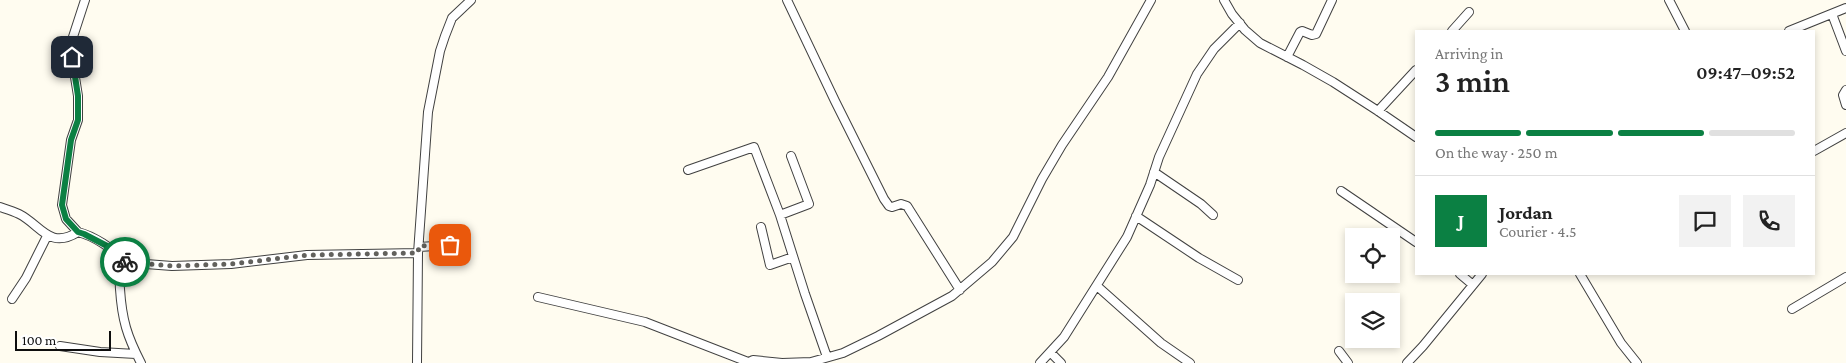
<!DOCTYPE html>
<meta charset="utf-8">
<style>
:root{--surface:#fff;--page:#f2f2f2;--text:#222;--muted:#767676;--line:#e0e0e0;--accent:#0b8043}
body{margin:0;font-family:"Crimson Pro",serif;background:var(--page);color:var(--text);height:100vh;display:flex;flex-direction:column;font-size:19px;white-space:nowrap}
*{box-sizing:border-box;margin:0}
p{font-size:16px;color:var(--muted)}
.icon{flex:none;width:28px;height:28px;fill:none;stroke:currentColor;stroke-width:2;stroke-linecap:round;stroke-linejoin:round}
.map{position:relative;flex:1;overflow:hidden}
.drawer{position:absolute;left:1415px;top:30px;width:400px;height:245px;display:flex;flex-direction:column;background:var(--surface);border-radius:0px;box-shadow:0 2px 8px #0003}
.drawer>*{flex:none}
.buttons{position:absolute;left:1345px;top:228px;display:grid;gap:10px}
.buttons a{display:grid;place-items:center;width:55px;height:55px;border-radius:0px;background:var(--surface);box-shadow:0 2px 8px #0003;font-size:25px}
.scale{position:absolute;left:15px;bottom:12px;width:96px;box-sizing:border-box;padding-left:5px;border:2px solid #0e0e0e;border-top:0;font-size:14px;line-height:18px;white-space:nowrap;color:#0e0e0e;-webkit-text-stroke:4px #fff;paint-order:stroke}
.pin{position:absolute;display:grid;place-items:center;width:42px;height:42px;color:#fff;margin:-21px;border-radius:10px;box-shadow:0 2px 8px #0006}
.courier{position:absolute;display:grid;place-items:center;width:50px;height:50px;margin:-25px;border:4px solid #0b8043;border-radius:50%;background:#fff;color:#222;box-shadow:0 1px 6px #0007}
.summary em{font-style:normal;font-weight:600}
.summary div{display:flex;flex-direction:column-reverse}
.summary{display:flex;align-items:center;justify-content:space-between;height:85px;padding:0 20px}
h1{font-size:32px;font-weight:600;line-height:38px}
.bar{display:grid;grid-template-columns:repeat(4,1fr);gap:8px 5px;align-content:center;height:60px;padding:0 20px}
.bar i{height:6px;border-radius:4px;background:var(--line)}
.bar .current{background:var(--accent)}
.bar p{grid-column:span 4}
.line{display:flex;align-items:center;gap:12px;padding:0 20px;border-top:1px solid var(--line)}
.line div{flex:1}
.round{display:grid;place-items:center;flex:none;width:52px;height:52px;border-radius:0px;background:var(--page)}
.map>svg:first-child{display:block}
</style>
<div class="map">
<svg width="1846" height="363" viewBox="0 0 1846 363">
<rect width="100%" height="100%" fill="#fffcf0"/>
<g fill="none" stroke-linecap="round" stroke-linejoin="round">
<defs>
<path id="minor" d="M787,0L835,101L884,199L889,206L892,207L901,204L907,206L960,290
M1224,0L1232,14L1245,30L1260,43L1303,65L1333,82L1378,111L1416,137
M1669,0L1685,31
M1832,14L1846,51
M1452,31L1469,12
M1789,31L1846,8
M1287,57L1300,32L1302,31L1312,35L1316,34L1332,0
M1846,90L1843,95L1846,105
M1378,111L1416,70
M1814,151L1846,133
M688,170L754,147L780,215L805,294L827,357
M1154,172L1201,204L1213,215
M1341,191L1416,242
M0,207C6,209 13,211 19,214C41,225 49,250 78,232C90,235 118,249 120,262C122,270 119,281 120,289C122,320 127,336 141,363
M780,215L809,204L791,156
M1136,216L1199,258L1238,280
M761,227L770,265L793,257
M78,232L66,219L62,205L71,140L78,120V96L70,46L85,0
M419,247L450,245L452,248V256
M120,262L172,266L231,264L307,255L418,253
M1460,274L1473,285
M1580,274L1621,343L1637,363
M1097,286L1161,343L1190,363
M538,297L645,322L748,362
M12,299L26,278L47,236
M1792,309L1846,277
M60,346L100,352L136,354
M1339,351L1348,363
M1051,353L1061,363
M417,363L418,253L428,112L440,51L445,36L452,18L471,0
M747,363L753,360L782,363L811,362L843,353L878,336L952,296L992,262L1013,237L1042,179L1062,145L1108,77L1151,0
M1040,363L1064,337L1127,237L1150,185L1159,157L1197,74L1214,49L1240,23
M1407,363L1423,346L1482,274"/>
</defs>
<use href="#minor" stroke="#414141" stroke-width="10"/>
<use href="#minor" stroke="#fff" stroke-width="8"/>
</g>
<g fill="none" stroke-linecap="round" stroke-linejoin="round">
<path stroke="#62615d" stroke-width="5" stroke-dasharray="0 9" d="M125,262L172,266L231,264L308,255L418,253L419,246L450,245"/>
<path stroke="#0b8043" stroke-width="6" d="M72,57L78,96V120L71,140L62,205L66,219L78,232L84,234L111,248L120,262H125"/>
</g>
</svg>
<div class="buttons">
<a><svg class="icon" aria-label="locate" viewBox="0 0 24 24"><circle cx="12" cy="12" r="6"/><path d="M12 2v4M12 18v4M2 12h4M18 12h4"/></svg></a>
<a><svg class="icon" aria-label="layers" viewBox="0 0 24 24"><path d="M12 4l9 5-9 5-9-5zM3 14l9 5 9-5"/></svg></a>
</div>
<div class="scale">100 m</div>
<div class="pin" style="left:450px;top:245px;background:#ea580c"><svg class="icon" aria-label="bag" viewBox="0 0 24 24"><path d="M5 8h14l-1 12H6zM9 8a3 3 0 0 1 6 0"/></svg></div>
<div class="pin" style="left:72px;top:57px;background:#1f2937"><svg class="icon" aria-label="home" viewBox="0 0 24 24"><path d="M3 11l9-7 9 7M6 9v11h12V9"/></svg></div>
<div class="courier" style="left:125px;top:262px"><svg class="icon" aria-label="bike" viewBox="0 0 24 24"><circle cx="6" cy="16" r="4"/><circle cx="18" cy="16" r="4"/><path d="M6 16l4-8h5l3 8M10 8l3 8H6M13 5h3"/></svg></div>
<section class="drawer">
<div class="summary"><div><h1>3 min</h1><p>Arriving in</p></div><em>09:47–09:52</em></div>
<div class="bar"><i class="current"></i><i class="current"></i><i class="current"></i><i></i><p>On the way · 250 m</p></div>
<div class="line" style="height:90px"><b class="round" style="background:var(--accent);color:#fff">J</b><div><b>Jordan</b><p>Courier · 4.5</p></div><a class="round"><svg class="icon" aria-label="chat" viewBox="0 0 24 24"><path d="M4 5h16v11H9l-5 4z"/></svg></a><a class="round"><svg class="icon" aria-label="phone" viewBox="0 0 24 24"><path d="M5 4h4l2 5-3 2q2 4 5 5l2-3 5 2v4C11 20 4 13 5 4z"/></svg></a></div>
</section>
</div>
